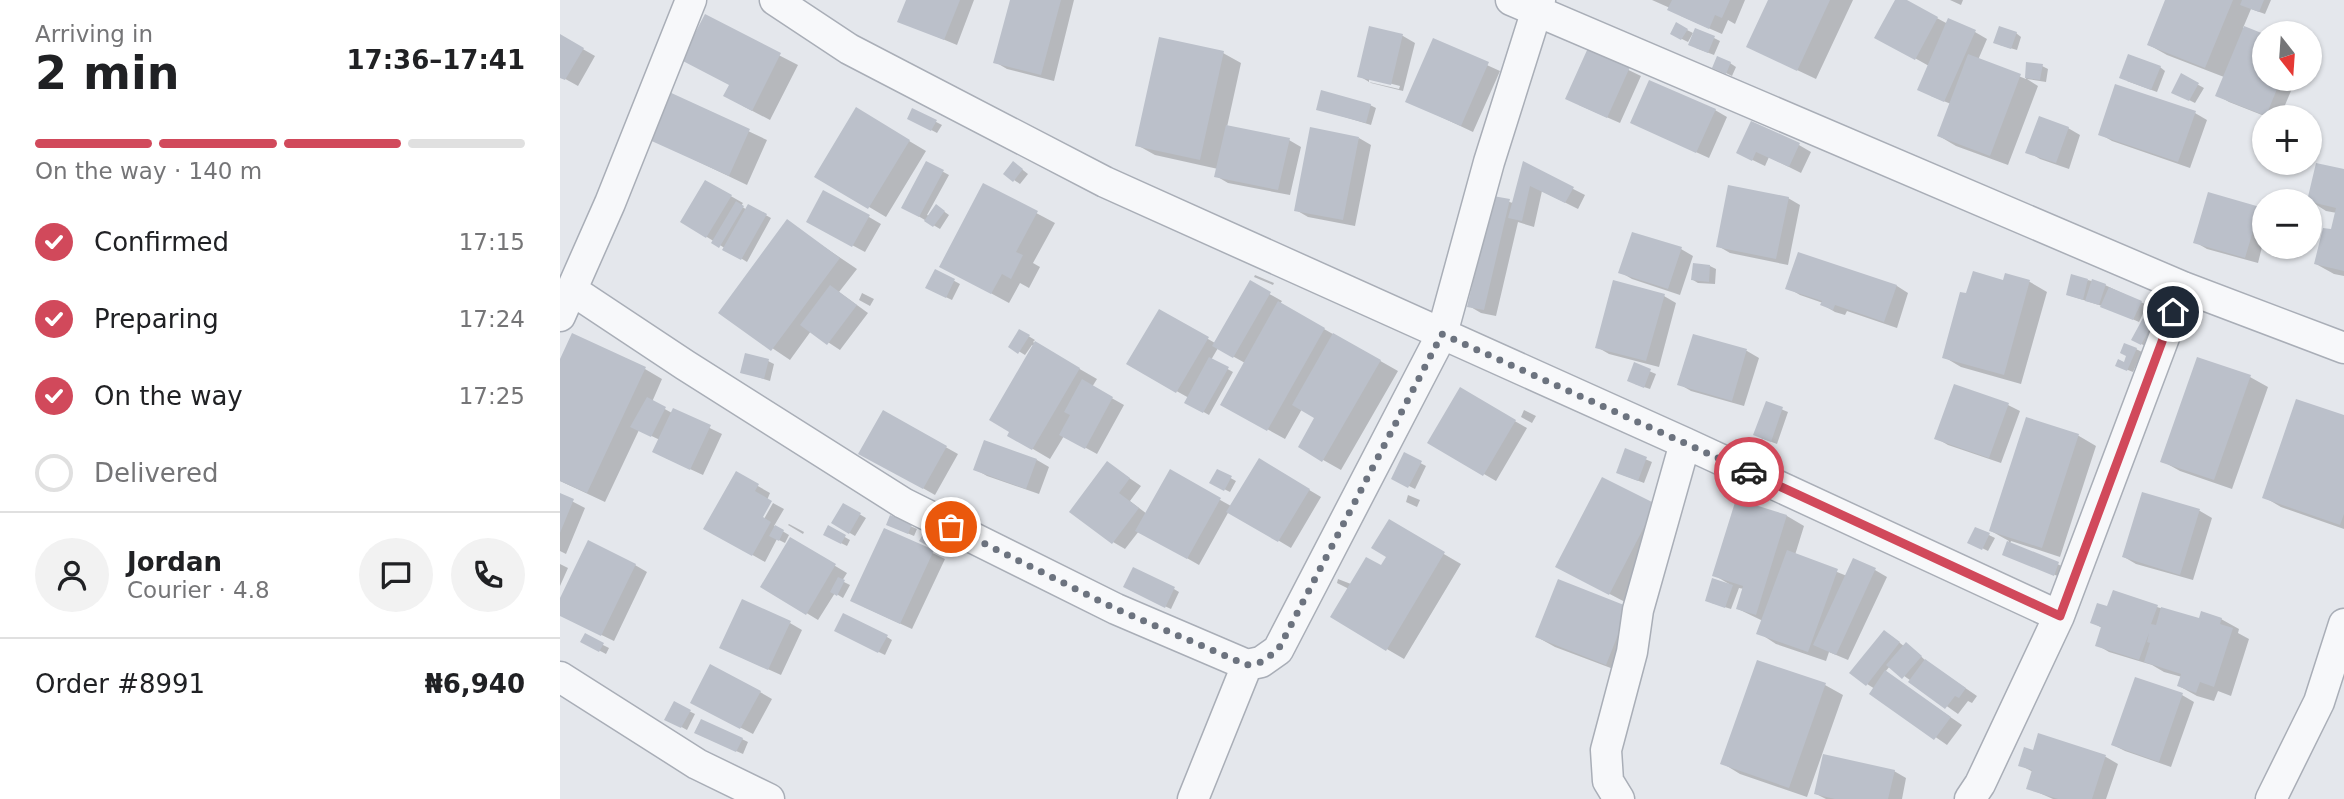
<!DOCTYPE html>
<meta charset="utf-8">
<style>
:root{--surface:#fff;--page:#f2f2f2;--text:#202124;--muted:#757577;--line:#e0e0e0;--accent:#d1495b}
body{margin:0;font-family:"DejaVu Sans",sans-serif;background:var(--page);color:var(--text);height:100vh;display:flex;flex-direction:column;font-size:26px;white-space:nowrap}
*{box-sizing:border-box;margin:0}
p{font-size:23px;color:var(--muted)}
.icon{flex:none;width:38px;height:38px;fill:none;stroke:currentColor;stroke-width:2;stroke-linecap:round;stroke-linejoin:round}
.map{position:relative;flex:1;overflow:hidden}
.panel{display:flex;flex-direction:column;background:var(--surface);width:560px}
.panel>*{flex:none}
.needle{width:46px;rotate:163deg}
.tools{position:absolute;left:1692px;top:21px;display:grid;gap:14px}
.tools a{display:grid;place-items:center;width:70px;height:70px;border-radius:50%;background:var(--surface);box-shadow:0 2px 5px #0004;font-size:35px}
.pin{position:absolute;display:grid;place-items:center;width:60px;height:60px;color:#fff;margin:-30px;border:4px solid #fff;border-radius:50%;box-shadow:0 2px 7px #0007}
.courier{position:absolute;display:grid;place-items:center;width:70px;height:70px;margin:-35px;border:5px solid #d1495b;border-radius:50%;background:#fff;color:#222;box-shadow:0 2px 9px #0007}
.overview em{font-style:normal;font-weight:800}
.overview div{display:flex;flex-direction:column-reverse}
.overview{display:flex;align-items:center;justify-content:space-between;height:119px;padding:0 35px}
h1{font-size:46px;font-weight:800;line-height:52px}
.bar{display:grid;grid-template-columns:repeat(4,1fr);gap:10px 7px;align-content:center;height:84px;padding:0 35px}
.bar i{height:9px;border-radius:5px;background:var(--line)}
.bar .on{background:var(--accent)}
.bar p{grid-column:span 4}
.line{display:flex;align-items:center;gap:18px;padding:0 35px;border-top:2px solid var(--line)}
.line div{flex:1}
.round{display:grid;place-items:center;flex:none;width:74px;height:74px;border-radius:37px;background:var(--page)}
ol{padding:0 35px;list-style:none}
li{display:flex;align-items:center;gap:21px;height:77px}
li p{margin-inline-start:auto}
li .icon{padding:7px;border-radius:50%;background:var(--accent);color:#fff;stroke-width:4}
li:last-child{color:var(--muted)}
li i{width:38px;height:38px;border:4px solid var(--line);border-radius:50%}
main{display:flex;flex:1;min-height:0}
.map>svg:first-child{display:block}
</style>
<main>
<section class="panel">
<div class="overview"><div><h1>2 min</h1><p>Arriving in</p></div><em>17:36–17:41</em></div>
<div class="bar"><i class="on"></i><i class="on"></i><i class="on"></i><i></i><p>On the way · 140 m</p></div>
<ol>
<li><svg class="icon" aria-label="check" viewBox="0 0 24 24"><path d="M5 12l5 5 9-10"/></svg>Confirmed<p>17:15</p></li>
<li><svg class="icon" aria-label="check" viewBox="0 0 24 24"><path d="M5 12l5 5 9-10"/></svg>Preparing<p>17:24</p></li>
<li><svg class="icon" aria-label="check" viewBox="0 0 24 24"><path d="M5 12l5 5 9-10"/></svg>On the way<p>17:25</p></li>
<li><i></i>Delivered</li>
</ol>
<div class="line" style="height:126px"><a class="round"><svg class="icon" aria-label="person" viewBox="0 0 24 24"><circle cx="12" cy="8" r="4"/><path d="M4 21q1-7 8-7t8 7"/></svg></a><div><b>Jordan</b><p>Courier · 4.8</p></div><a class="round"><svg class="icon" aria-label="chat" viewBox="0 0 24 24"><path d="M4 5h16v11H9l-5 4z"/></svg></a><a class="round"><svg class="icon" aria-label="phone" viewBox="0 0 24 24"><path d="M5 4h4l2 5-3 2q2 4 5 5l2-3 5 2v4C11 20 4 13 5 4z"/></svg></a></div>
<div class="line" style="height:91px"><div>Order #8991</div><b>₦6,940</b></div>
</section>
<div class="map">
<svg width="1784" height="799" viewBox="0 0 1784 799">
<rect width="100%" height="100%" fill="#e4e7ec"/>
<path fill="#0003" fill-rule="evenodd" d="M347,0H414L397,45L339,21Z
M451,0H514L494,81L447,69L435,62Z
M1092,0H1185L1175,24L1168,20L1162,34L1121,16L1110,8Z
M1210,0H1293L1256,79L1188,47Z
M1337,0H1343L1388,24L1415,32L1427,39L1418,60L1466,79L1468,64L1482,66L1488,69L1486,82L1467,79L1478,86L1448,165L1396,146L1379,136L1391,104L1371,96L1369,66L1317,37Z
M1390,0H1403L1401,5Z
M1607,0H1711L1705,14L1691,9L1683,28L1704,36V79H1736L1720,117H1707L1669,102L1657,95L1664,77L1607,55L1589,45Z
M145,17L238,65L210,120L183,106L171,85Z
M1117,25L1133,33L1128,42L1112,34Z
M810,28L843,36L855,43L843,91L811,83L799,76ZM809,78L840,86L839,89L809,82Z
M1456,33L1461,37L1457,50L1440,45Z
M0,36L35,56L18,86L0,76Z
M1154,38L1160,41L1154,55L1136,48Z
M874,41L940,71L913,132L847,101Z
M1029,51L1081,76L1060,123L1019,105Z
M663,53L681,63L667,127L729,140L741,147L730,195L668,183L656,176L658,169L595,155L577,145Z
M1170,63L1176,67L1172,76L1160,70Z
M1600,67L1605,71L1597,92L1567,81Z
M1622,76L1644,88L1635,103L1613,92Z
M107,93L207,140L187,185L87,137Z
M810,105L816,108L811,125L758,109Z
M297,110L366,151L326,217L257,176Z
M353,110L382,125L377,133L349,118Z
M1155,110L1167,117L1149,158L1072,123Z
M1635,113L1647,120L1630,168L1552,141L1540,134Z
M1508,128L1520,135L1509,169L1480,159L1468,152Z
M799,138L811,145L795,226L748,217L736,210Z
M1239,145L1251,152L1241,173L1209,157L1205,166L1178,153Z
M367,163L389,175L367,215L369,216L382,210L389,215L380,229L343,207Z
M964,164L1025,195L1018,209L982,191L974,227L958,222L936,316L921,313L909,306L935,198L953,203Z
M459,167L468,174L460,184L454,180Z
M1784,171V276L1774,274L1756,264L1772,231L1777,213L1766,211L1749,200Z
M146,182L183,203L181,206L187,210L189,206L211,218L187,262L123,222Z
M424,185L495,223L473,263L480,267L469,288L460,283L449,303L399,276Z
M1228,198L1240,205L1228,265L1170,253L1158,246Z
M1699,208L1704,211V239L1698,263L1647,249L1635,242Z
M309,217L321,224L305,252L260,228Z
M227,222L297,269L279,292L308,313L280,350L251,331L230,360L160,313Z
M1121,249L1133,256L1120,295L1072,279L1060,272Z
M1150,266L1156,269L1155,284L1138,283L1133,280Z
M376,271L400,284L392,300L373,291Z
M695,275L714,283L713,285L694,277Z
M1446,276L1470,282L1487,292L1461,384L1401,367L1384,357L1407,295L1444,282Z
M1528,280L1545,285L1587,305L1579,322L1542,306L1508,295Z
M690,283L722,301L720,304L838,371L781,470L740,447L756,417L742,409L725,439L662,404L685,363L658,348L651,360L673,372L649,415L626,402L629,398L568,364L599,311L655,343Z
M1337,286L1348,293L1337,328L1287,311L1285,315L1275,312L1263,305V303L1240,295L1228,288Z
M302,293L314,299L310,306L299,300Z
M1104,296L1116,303L1099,367L1049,354L1037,347Z
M1589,310L1603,317L1587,347L1574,340Z
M460,331L475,340L473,342L537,379L532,387L564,405L537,454L504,436L490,459L449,435L474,346L472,345L465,355L450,346Z
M1134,336L1187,351L1199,358L1184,406L1131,391L1119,384Z
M1576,349L1582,352L1573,372L1563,368L1568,356Z
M208,361L214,364L210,381L182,372Z
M0,363L85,369L102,379L92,402L112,413L113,410L162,434L143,475L106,458L100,440L79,430L45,502L0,481Z
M1075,365L1096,374L1090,389L1075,384Z
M1690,377L1708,387L1672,489L1620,471L1602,461Z
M901,390L967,428L936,481L869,442Z
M1207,403L1228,412L1217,444L1201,438Z
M1448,405L1460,411L1441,463L1388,445L1376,438Z
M964,410L976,416L972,423L961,417Z
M323,412L398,454L375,495L301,453Z
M1784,417V529L1721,507L1704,497Z
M1467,419L1519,436L1536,446L1500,557L1451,541L1450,544L1504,567L1500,577L1444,554L1449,541L1431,531Z
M1066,451L1092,462L1084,483L1063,475Z
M845,455L866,466L855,489L833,478Z
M477,460L489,467L479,494L427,476L415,469Z
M699,460L761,497L731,548L669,511L639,565L579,531L565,549L553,542L559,471L581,486L570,501L587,514L610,472L671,506Z
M658,471L676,481L670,492L652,483Z
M177,474L210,493L197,524L200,526L213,503L224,509L214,526L229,535L225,543L217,539L205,562L145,528Z
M1583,494L1640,511L1652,518L1633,580L1576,564L1564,557Z
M0,495L25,508L6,554L0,551Z
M848,495L860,500L857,507L846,502Z
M1177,501L1227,516L1244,526L1235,555L1287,576L1315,570L1327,577L1288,660L1269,652L1266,661L1216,644L1199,633L1203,621L1178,609L1184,589L1179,588L1171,609L1152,603L1169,584L1154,575Z
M284,505L306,518L295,536L273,523Z
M1095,506L1067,603L1015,576Z
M331,517L357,529L354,536L333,527Z
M829,522L901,564L844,659L772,617L789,589L777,583L778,579L791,584L821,568L829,556Z
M229,524L244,532L243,534L228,525Z
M269,528L290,540L287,546L265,535Z
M325,530L385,559L352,629L304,607Z
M365,533L386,544L382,551L362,540Z
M1429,535L1435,538L1428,551L1410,542Z
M230,539L287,573L282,581L290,585L283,598L275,593L258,620L202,586Z
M0,564L8,568L0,586Z
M75,565L87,572L54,641L0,615V602Z
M614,589L619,592L611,609L570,590Z
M1597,607L1640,620L1661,619L1679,629L1678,633L1689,639L1671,696L1658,691L1654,701L1637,696L1619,686L1622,677L1604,672L1592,665L1549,652L1537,645L1542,628L1532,622L1548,609Z
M1069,608L1064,673L995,647L977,637Z
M230,623L242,630L221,675L174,654Z
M282,634L327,637L332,640L325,655Z
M1330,635L1345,647L1352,648L1366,661L1417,696L1412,703L1408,701L1398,714L1330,666L1325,672L1402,725L1387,745L1312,693L1315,689L1307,684Z
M25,636L49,648L46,654L23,642Z
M1265,685L1283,695L1247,797L1180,774L1162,763Z
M200,692L212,699L193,734L144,709Z
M1622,695L1634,702L1611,767L1565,751L1553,745Z
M115,704L135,714L127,730L107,719Z
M1479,735L1546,757L1558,764L1546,799H1493L1468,788L1473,772L1460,765L1474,752Z
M142,736L182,739L188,742L183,754Z
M1334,771L1346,778L1342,799H1266L1256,794Z"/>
<path fill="#bbc0ca" d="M346,0H400L384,40L337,22Z
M450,0H501L481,75L433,63Z
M1112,0H1170L1162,18L1155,15L1149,29L1107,10Z
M1208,0H1270L1237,71L1186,47Z
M1335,0H1347L1378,17L1355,60L1314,38Z
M1605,0H1673L1645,68L1587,45Z
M1682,0H1704L1699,12L1680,5Z
M145,14L221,53L192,111L163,96L169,85L121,60Z
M1388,18L1416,30L1384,102L1357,90Z
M1116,22L1128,29L1121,40L1110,34Z
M809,26L843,34L831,85L797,77Z
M1439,26L1457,32L1451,49L1433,43Z
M1684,26L1704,34V79H1721L1706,116L1655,96Z
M1135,28L1155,36L1148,53L1128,45Z
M0,34L24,48L5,80L0,78Z
M599,37L664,51L640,160L575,146Z
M873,38L929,62L901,126L845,102Z
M1028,48L1070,67L1047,118L1005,99Z
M1408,54L1461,74L1430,156L1377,136Z
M1568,54L1601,66L1591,90L1559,78Z
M1157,56L1171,62L1166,74L1152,68Z
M1466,62L1483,64L1480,80L1465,78Z
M1621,73L1639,83L1629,101L1611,93Z
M1089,80L1156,109L1136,153L1070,123Z
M1555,84L1636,111L1618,162L1538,135Z
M761,90L811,104L806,123L756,110Z
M107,91L190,129L169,176L85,138Z
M296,107L350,140L308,209L254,177Z
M352,108L377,120L371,131L347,119Z
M1479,116L1509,127L1496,163L1465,153Z
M1191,121L1240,143L1229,167L1196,152L1192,161L1176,153Z
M666,125L730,138L718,190L654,177Z
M750,127L799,137L783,220L734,211Z
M366,161L384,170L359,217L341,208Z
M453,161L463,169L453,182L443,174Z
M963,161L1014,187L1005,203L970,186L962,221L948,218Z
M1756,163L1784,169V271L1754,264L1763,228L1771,229L1776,208L1747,201Z
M145,180L172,195L146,238L120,222Z
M423,183L478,211L456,252L463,255L451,279L442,274L431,294L379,267Z
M1168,185L1229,197L1216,259L1156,247Z
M263,190L310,215L292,247L246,222Z
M1648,192L1700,207L1685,258L1633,243Z
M933,196L950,199L924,310L907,307Z
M176,201L184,206L159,248L151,243Z
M188,204L207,214L181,260L162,250Z
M376,204L385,211L373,227L364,221Z
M227,219L280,258L211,351L158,313Z
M1072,232L1122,247L1108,289L1058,273Z
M1238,252L1337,285L1324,322L1275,305L1273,310L1260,305L1262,301L1225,289Z
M1133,263L1150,265L1149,282L1131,280Z
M375,269L395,279L386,298L365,288Z
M1413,271L1443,280L1445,273L1470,280L1444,375L1382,358L1400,292L1406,293Z
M1511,274L1528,279L1523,300L1506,295Z
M1532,279L1546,284L1539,305L1525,301Z
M690,280L711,292L673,358L652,346Z
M1053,280L1105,294L1086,361L1035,348Z
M270,285L297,305L267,345L240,325Z
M1549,287L1582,301L1573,320L1540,307Z
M718,301L765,328L707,431L660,405Z
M1589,307L1598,313L1581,345L1571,340Z
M599,309L649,337L616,393L566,364Z
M459,329L470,335L458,354L448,347Z
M12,333L86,367L27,493L0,481V359Z
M773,333L821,360L762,462L738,447L754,418L732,405Z
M1133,334L1187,349L1172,401L1117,385Z
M475,341L520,368L472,450L447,436L449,432L429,420Z
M1564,343L1577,348L1567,371L1555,366L1558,359L1564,362L1566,356L1560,353Z
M185,353L209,359L204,379L180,373Z
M649,357L669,367L643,413L624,403Z
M1637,357L1691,375L1654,480L1600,462Z
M1074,362L1091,369L1084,388L1067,381Z
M522,379L553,397L525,449L499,435L510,415L504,412Z
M1394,384L1449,403L1429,458L1374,439Z
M900,387L956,420L923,476L867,443Z
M87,397L106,407L91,437L70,427Z
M1736,399L1784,415V514L1780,525L1702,498Z
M1206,401L1223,407L1211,442L1193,435Z
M113,408L151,425L130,470L92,452Z
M323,410L387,446L363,489L298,454Z
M1466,417L1519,434L1482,548L1429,531Z
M424,440L477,459L466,489L413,470Z
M1065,448L1087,457L1078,481L1056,473Z
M844,452L862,461L848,488L831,479Z
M699,458L750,489L718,542L666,512Z
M547,461L570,478L559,493L579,508L552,544L509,512Z
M610,469L661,498L627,559L575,531Z
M657,469L672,476L664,491L649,483Z
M176,471L199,484L195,491L212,501L203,517L211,522L192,556L143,529Z
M1042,477L1096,504L1049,595L995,567Z
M1582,492L1640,509L1620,575L1562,557Z
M0,493L14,499L0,533Z
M1176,499L1227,515L1196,615L1176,609L1183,586L1152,576Z
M283,503L301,513L289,534L271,523Z
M330,515L352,524L348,534L326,525Z
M829,519L885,552L826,651L770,617L806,557L821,565L826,557L811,548Z
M215,525L224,530L219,541L209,536Z
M268,525L286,535L281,544L263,535Z
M1415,527L1430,533L1422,550L1407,543Z
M324,528L374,550L340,624L290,601Z
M365,531L381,540L375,550L359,541Z
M230,537L276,564L246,615L200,587Z
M28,540L76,564L41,636L0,616V598Z
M1447,541L1499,562L1494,576L1442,555Z
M1227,550L1278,569L1248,652L1196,634Z
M1293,558L1316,568L1276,655L1253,645Z
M573,567L615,587L605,608L563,587Z
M278,577L285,580L277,596L270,592Z
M1152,578L1173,585L1165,608L1145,601Z
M998,579L1069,607L1046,665L975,637Z
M1553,590L1598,605L1591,624L1596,625L1601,607L1639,618L1641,611L1662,618L1660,624L1673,628L1654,687L1640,682L1636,693L1617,686L1621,674L1584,662L1590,643L1587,642L1589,633L1579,660L1535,646L1541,627L1530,623L1537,603L1547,606Z
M182,599L231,621L208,670L159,648Z
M283,613L328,635L318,653L274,631Z
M1324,630L1340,642L1306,686L1289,673Z
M25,633L44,643L39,652L20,642Z
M1346,642L1362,656L1342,679L1326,665Z
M1365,659L1406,688L1399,698L1395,696L1385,709L1348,682Z
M1197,660L1266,683L1229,788L1160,764Z
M150,664L201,691L180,729L130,703Z
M1325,670L1391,717L1374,740L1309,694Z
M1575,677L1623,693L1599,762L1551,745Z
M114,701L131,710L121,728L104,720Z
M141,719L183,738L176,752L134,733Z
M1478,733L1546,755L1532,799H1498L1466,789L1472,770L1458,766L1464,747L1473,750Z
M1263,754L1335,770L1328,799H1275L1254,794Z"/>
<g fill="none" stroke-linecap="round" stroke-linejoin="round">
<defs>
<path id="minor" d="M215,0L289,49L545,182L1125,443L1499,616
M951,0L1623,287L1784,348
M12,290L125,365L343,503L556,609L687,665L701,662L718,650L882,334L929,162L980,0
M0,316L50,203L131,0
M0,677L137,764L209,799
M633,799L687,665
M1059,799L1048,781L1046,750L1072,652L1078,610L1125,443
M1410,799L1420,784L1499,616L1623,287
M1711,799L1759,702L1784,624"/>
</defs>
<use href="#minor" stroke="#a9aeb7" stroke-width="33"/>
<use href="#minor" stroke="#f7f8fa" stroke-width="30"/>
</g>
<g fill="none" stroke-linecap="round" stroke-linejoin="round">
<path stroke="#6c737f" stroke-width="7" stroke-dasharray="0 12.6" d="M391,527L556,609L687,665L701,662L718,650L882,334L1189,472"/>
<path stroke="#d1495b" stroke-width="9" d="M1189,472L1500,616L1613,312"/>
</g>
</svg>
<div class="tools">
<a><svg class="needle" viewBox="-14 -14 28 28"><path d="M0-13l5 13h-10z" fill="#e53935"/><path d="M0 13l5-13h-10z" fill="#757577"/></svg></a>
<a>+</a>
<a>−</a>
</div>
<div class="pin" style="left:391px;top:527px;background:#ea580c"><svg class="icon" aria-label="bag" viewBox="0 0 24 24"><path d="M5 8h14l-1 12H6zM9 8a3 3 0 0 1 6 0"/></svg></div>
<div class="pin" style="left:1613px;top:312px;background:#1f2937"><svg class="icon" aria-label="home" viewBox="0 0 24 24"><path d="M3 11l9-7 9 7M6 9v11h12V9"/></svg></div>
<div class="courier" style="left:1189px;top:472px"><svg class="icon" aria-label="car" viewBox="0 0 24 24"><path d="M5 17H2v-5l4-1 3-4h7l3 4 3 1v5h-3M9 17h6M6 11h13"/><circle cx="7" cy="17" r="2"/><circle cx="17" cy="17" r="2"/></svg></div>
</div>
</main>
